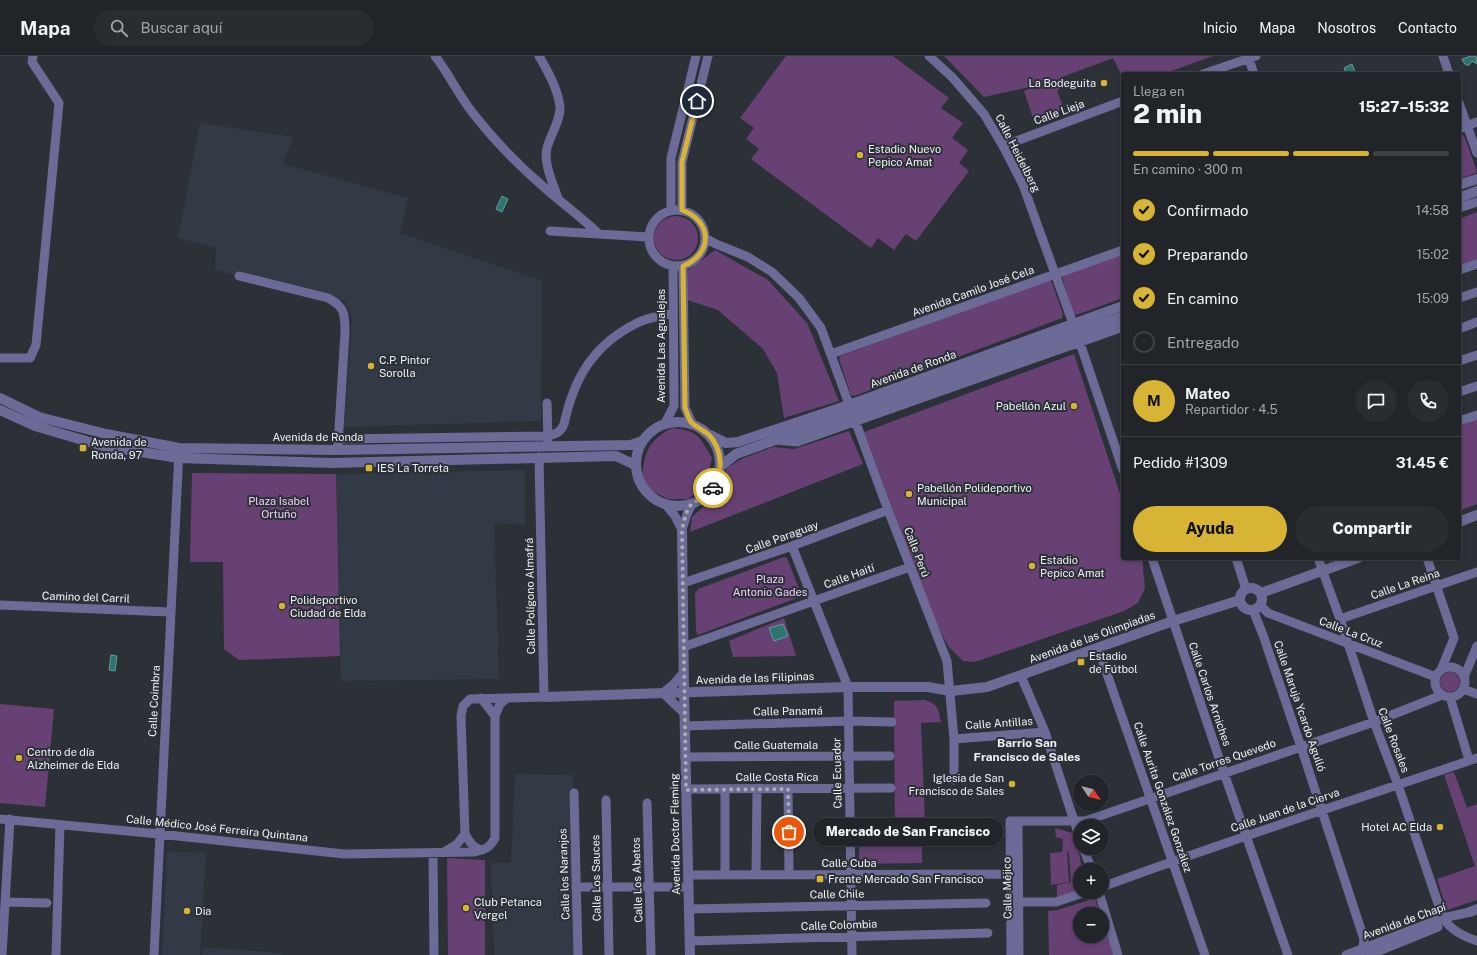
<!DOCTYPE html>
<html lang="es">
<meta charset="utf-8">
<style>
:root{--surface:#212529;--page:#292d31;--text:#f1f3f6;--muted:#a2a5a8;--line:#3e4246;--accent:#d8b434}
body{margin:0;font-family:"Public Sans",sans-serif;background:var(--page);color:var(--text);height:100vh;display:flex;flex-direction:column;font-size:15px;white-space:nowrap}
*{box-sizing:border-box;margin:0}
p{font-size:13px;color:var(--muted)}
.icon{flex:none;width:22px;height:22px;fill:none;stroke:currentColor;stroke-width:2;stroke-linecap:round;stroke-linejoin:round}
.map{position:relative;flex:1;overflow:hidden}
.side{position:absolute;left:1121px;top:16px;width:340px;height:488px;display:flex;flex-direction:column;background:var(--surface);border-radius:4px;box-shadow:0 2px 6px #0003,0 0 0 1px var(--line)}
.side>*{flex:none}
.needle{width:26px;rotate:125deg}
.buttons{position:absolute;left:1073px;top:719px;display:grid;gap:8px}
.buttons a{display:grid;place-items:center;width:36px;height:36px;border-radius:50%;background:var(--surface);box-shadow:0 2px 6px #0003,0 0 0 1px var(--line);font-size:20px}
.pin{position:absolute;display:grid;place-items:center;width:34px;height:34px;color:#fff;margin:-17px;border:2px solid #fff;border-radius:50%;box-shadow:0 1px 4px #0007}
.courier{position:absolute;display:grid;place-items:center;width:40px;height:40px;margin:-20px;border:3px solid #d8b434;border-radius:50%;background:#fff;color:#222;box-shadow:0 1px 5px #0007}
.bubble{position:absolute;height:28px;border-radius:14px;background:var(--surface);box-shadow:0 2px 6px #0003,0 0 0 1px var(--line);font-size:13px;font-weight:800;line-height:28px;text-align:center}
.overview em{font-style:normal;font-weight:800}
.overview div{display:flex;flex-direction:column-reverse}
.overview{display:flex;align-items:center;justify-content:space-between;height:68px;padding:0 12px}
h1{font-size:26px;font-weight:800;line-height:30px}
.bar{display:grid;grid-template-columns:repeat(4,1fr);gap:6px 4px;align-content:center;height:48px;padding:0 12px}
.bar i{height:5px;border-radius:3px;background:var(--line)}
.bar .active{background:var(--accent)}
.bar p{grid-column:span 4}
.line{display:flex;align-items:center;gap:10px;padding:0 12px;border-top:1px solid var(--line)}
.line div{flex:1}
.round{display:grid;place-items:center;flex:none;width:42px;height:42px;border-radius:21px;background:var(--page)}
ol{padding:0 12px;list-style:none}
li{display:flex;align-items:center;gap:12px;height:44px}
li p{margin-inline-start:auto}
li .icon{padding:4px;border-radius:50%;background:var(--accent);color:#111;stroke-width:4}
li:last-child{color:var(--muted)}
li i{width:22px;height:22px;border:2px solid var(--line);border-radius:50%}
.button{display:flex;gap:8px;margin-top:auto;padding:8px 12px}
.button a{flex:1;height:46px;border-radius:24px;background:var(--accent);color:#111;font-size:16px;font-weight:800;line-height:46px;text-align:center}
.button a+a{background:var(--page);color:var(--text)}
header{display:flex;align-items:center;gap:24px;box-sizing:border-box;height:56px;padding:0 20px;background:var(--surface);border-bottom:1px solid var(--line)}
header strong{font-size:19px}
nav{display:flex;gap:22px;margin-inline-start:auto;font-size:14px}
.search{width:280px;height:36px;background:var(--page);display:flex;align-items:center;gap:10px;box-sizing:border-box;padding:0 14px;border-radius:22px;color:var(--muted);font-size:15px}
.map>svg:first-child{display:block}
</style>
<header>
<strong>Mapa</strong>
<div class="search"><svg class="icon" aria-label="search" viewBox="0 0 24 24"><circle cx="10" cy="10" r="6"/><path d="M15 15l6 6"/></svg>Buscar aquí</div>
<nav><a>Inicio</a><a>Mapa</a><a>Nosotros</a><a>Contacto</a></nav>
</header>
<div class="map">
<svg width="1477" height="899" viewBox="0 0 1477 899">
<rect width="100%" height="100%" fill="#2c3137"/>
<path fill="#313a45" d="M200,67L293,81L283,108L408,142L400,177L542,225L541,365L344,371L352,263L345,245L215,214L216,192L178,182Z
M525,414V469L494,467L499,623L341,625L336,418Z
M515,718L573,719L576,899H494L491,807H511Z
M167,795L206,797L200,899H162Z
M203,891L281,897V899H202Z"/>
<path fill="#674173" d="M786,0H893L949,42L941,52L963,67L952,82L968,94L959,107L969,115L916,185L906,178L894,194L878,182L871,192L751,103L759,93L746,83L754,72L740,62Z
M944,0H1213L1163,18H1123V22L1113,2L1062,21L1066,29L1057,35L1064,53L1033,62L1024,35L1039,29L984,41Z
M1461,78L1464,80L1477,115L1476,117L1459,123V79Z
M1477,156V204L1459,210V163Z
M654 182a22 22 0 1 1 44 0a22 22 0 1 1-44 0Z
M715,194L768,224L807,267L839,345L784,362L777,317L763,293L718,254L687,244L688,214Z
M1123,198V242L1076,259L1073,257L1062,221L1063,219Z
M1050,224L1052,227L1063,258L1062,262L854,340L851,339L839,303L840,300Z
M1074,298L1123,447V502H1142L1145,532L1138,547L1124,555L975,606L963,605L948,590L931,556L864,376Z
M1477,363V448L1459,455V370Z
M672,372C699,375 699,380 712,402L705,431L688,443H668L652,435L642,423C644,397 648,385 672,372Z
M849,375L863,408L690,476L692,461L714,441L727,412L741,403L773,391L794,393Z
M192,417L336,418L340,600L239,604L224,593L223,506H190Z
M784,501L787,502L801,538L797,542L698,579L696,575L695,538L698,533Z
M784,562L796,600L733,601L729,585Z
M1440 626a10 10 0 1 1 20 0a10 10 0 1 1-20 0Z
M925,644C939,649 938,653 941,666L921,667L925,767H895L894,645Z
M0,648L54,653L45,751L0,747Z
M1454,716L1467,752L1477,748V844L1447,854L1437,823L1475,810L1444,719Z
M859,769H922V807L859,808Z
M1055,772L1076,778L1082,814H1080V835L1057,843V829L1071,826L1069,797L1067,796L1069,826L1051,829L1050,797L1062,796L1063,783L1056,781Z
M447,802L485,804V899H448Z
M1095,842L1100,858H1080V880H1102V862L1115,899H1049L1048,855L1058,854Z"/>
<path fill="#2b7570" stroke="#669a98" d="M1471,0H1476L1477,8L1472,5L1469,9H1466L1464,7L1462,3Z
M1352,8L1356,18H1346L1344,12Z
M502,140L508,143L502,156L496,153Z
M783,568L788,580L774,585L769,572Z
M111,599L117,600L115,615L109,614Z"/>
<g fill="none" stroke-linecap="round" stroke-linejoin="round">
<path stroke="#6c6b97" stroke-width="9" d="M435,0C449,18 458,38 472,56C493,83 519,110 546,133C563,148 582,162 599,178
M539,0C548,16 558,33 560,51C561,63 550,80 547,92C543,106 553,128 558,142
M929,0L952,21L984,58L1003,90L1023,129L1080,287L1123,414
M1248,0L1254,18
M1443,0L1449,18
M1203,18L1256,0
M1459,47L1477,97
M1459,73L1477,66
M1003,90L1123,45
M1459,152L1477,146
M649 182a28 28 0 1 1 56 0a28 28 0 1 1-56 0Z
M671,154V102L696,0
M682,154V106L708,0
M550,175L648,181
M705,182L716,188L748,201L772,216L799,242L821,272L888,454L947,605L954,683V724
M683,210L685,352L692,367
M1459,214L1477,208
M239,220L328,242C345,251 345,258 345,276L338,389
M1459,242L1477,236
M1459,273L1477,266
M831,298L1123,194
M0,302H30L36,289L59,47L32,6L33,0
M1459,305L1477,299
M1459,336L1477,330
M547,347L548,386
M1459,365L1477,359
M665,367L674,350L673,211
M339,383L548,380C556,378 561,376 564,368C574,322 593,289 637,267C648,261 662,260 673,257
M775,384L797,386L1123,271
M666,449L675,460L682,474
M682,474L687,458L692,448
M792,490L848,631L852,899
M1152,502L1224,717L1288,899
M1236,502L1246,533
M1318,502L1340,563L1374,666L1398,729L1443,862C1452,875 1463,880 1477,885
M1427,502L1453,579L1454,582L1441,614
M683,527L792,490L888,454
M0,549L170,556
M1260,549L1268,557L1436,621
M1253,554L1263,579L1301,691L1364,883L1363,892L1359,899
M1340,563L1477,516
M683,591L910,511
M1098,592L1205,899
M1435 626a15 15 0 1 1 30 0a15 15 0 1 1-30 0Z
M684,616L674,628L663,637L684,657
M1021,620L1045,676L1080,783
M1464,621L1477,590
M1463,633L1477,638
M1450,641L1469,704
M481,642L495,660
M685,670L848,665L892,666
M954,683L1045,676
M685,701L890,700
M686,733L891,732
M788,733L789,819
M574,737L578,899
M606,744L609,899
M647,747L651,899
M0,763L159,778L344,798L474,796C485,793 489,793 495,782V660L500,648L507,642
M1018,765L1019,899
M465,778C470,786 472,791 481,794
M1083,792L1092,814
M444,796L457,788L465,778L461,660L463,650L470,643L544,641L539,401
M433,797L434,899
M688,819L1018,818
M725,819V733
M756,819L757,733
M576,831H689
M1102,831C1226,785 1352,745 1477,702
M1099,836L1118,899
M5,846L47,847
M1015,848L1019,846H1056L1086,836
M689,853L986,847
M690,885L988,877
M2,899L10,763
M56,899L60,769
M154,899L179,395
M1011,899L1010,765H1085L1374,666L1442,639
M1346,899L1443,862L1470,856
M1369,899L1438,871"/>
<path stroke="#6c6b97" stroke-width="10" d="M1459,129L1477,123
M1459,142L1477,135
M0,342L39,361L106,378L179,392L338,394L631,389L642,385
M0,354L35,370L103,390L179,402L332,407L616,400L635,409
M636 408a42 42 0 1 1 84 0a42 42 0 1 1-84 0Z
M710,379L726,387L738,386L849,349L1123,250
M721,410L736,398L1123,261
M1459,466L1477,459
M682,474L684,636L690,899
M1240 543a11 11 0 1 1 22 0a11 11 0 1 1-22 0Z
M1261,537L1358,502
M544,641L848,631H928L951,635L987,631L1173,565L1240,544
M1470,856L1477,853"/>
</g>
<g fill="none" stroke-linecap="round" stroke-linejoin="round">
<path stroke="#abaeb3" stroke-width="4" stroke-dasharray="0 7.2" d="M713,432C706,441 702,441 693,447C686,452 684,466 682,474L686,734L788,733L789,776"/>
<path stroke="#d8b434" stroke-width="5" d="M697,45L682,106V154C713,165 713,198 683,210L685,352C687,356 688,362 691,366C694,370 704,374 709,379C722,393 724,416 713,432"/>
</g>
<g fill="#d8b434" stroke="#2c3137" stroke-width="1.5">
<circle cx="1104" cy="27" r="4"/>
<circle cx="860" cy="99" r="4"/>
<circle cx="371" cy="310" r="4"/>
<circle cx="1074" cy="350" r="4"/>
<rect x="79" y="388" width="8" height="8" rx="2"/>
<rect x="365" y="408" width="8" height="8" rx="2"/>
<circle cx="909" cy="438" r="4"/>
<circle cx="1032" cy="510" r="4"/>
<circle cx="282" cy="550" r="4"/>
<rect x="1077" y="602" width="8" height="8" rx="2"/>
<circle cx="19" cy="702" r="4"/>
<circle cx="1012" cy="728" r="4"/>
<circle cx="1440" cy="771" r="4"/>
<rect x="816" y="819" width="8" height="8" rx="2"/>
<circle cx="466" cy="852" r="4"/>
<circle cx="187" cy="855" r="4"/>
</g>
<g text-anchor="middle" dominant-baseline="central" stroke-width="4" stroke-linejoin="round" paint-order="stroke">
<g font-size="11" fill="#eff2f6" stroke="#2c3137" text-anchor="start">
<text x="1096" y="27" text-anchor="end">La Bodeguita</text>
<text x="868" y="93">Estadio Nuevo<tspan x="868" dy="13">Pepico Amat</tspan></text>
<text x="379" y="304">C.P. Pintor<tspan x="379" dy="13">Sorolla</tspan></text>
<text x="1066" y="350" text-anchor="end">Pabellón Azul</text>
<text x="91" y="386">Avenida de<tspan x="91" dy="13">Ronda, 97</tspan></text>
<text x="377" y="412">IES La Torreta</text>
<text x="917" y="432">Pabellón Polideportivo<tspan x="917" dy="13">Municipal</tspan></text>
<text x="1040" y="504">Estadio<tspan x="1040" dy="13">Pepico Amat</tspan></text>
<text x="290" y="544">Polideportivo<tspan x="290" dy="13">Ciudad de Elda</tspan></text>
<text x="1089" y="600">Estadio<tspan x="1089" dy="13">de Fútbol</tspan></text>
<text x="27" y="696">Centro de día<tspan x="27" dy="13">Alzheimer de Elda</tspan></text>
<text x="1004" y="722" text-anchor="end">Iglesia de San<tspan x="1004" dy="13">Francisco de Sales</tspan></text>
<text x="1432" y="771" text-anchor="end">Hotel AC Elda</text>
<text x="828" y="823">Frente Mercado San Francisco</text>
<text x="474" y="846">Club Petanca<tspan x="474" dy="13">Vergel</tspan></text>
<text x="195" y="855">Dia</text>
</g>
<g font-size="11" fill="#eff2f6" stroke="#2c3137">
<text transform="translate(1059 56) rotate(-20)">Calle Lieja</text>
<text transform="translate(1018 97) rotate(63)">Calle Heidelberg</text>
<text transform="translate(973 235) rotate(-20)">Avenida Camilo José Cela</text>
<text transform="translate(661 290) rotate(-90)">Avenida Las Agualejas</text>
<text transform="translate(913 313) rotate(-20)">Avenida de Ronda</text>
<text x="318" y="381">Avenida de Ronda</text>
<text transform="translate(782 481) rotate(-20)">Calle Paraguay</text>
<text transform="translate(917 496) rotate(69)">Calle Perú</text>
<text transform="translate(849 520) rotate(-20)">Calle Haití</text>
<text transform="translate(1405 528) rotate(-19)">Calle La Reina</text>
<text transform="translate(530 540) rotate(-91)">Calle Polígono Almafrá</text>
<text transform="translate(86 541) rotate(2)">Camino del Carril</text>
<text transform="translate(1351 576) rotate(21)">Calle La Cruz</text>
<text transform="translate(1092 581) rotate(-20)">Avenida de las Olimpiadas</text>
<text transform="translate(755 622) rotate(-2)">Avenida de las Filipinas</text>
<text transform="translate(1210 638) rotate(71)">Calle Carlos Arniches</text>
<text transform="translate(154 645) rotate(-87)">Calle Coimbra</text>
<text transform="translate(1300 650) rotate(71)">Calle Maruja Ycardo Agulló</text>
<text transform="translate(788 655) rotate(-1)">Calle Panamá</text>
<text transform="translate(999 667) rotate(-4)">Calle Antillas</text>
<text transform="translate(1394 684) rotate(69)">Calle Rosales</text>
<text x="776" y="689">Calle Guatemala</text>
<text transform="translate(1224 704) rotate(-19)">Calle Torres Quevedo</text>
<text transform="translate(837 717) rotate(-91)">Calle Ecuador</text>
<text x="777" y="721">Calle Costa Rica</text>
<text transform="translate(1163 741) rotate(71)">Calle Aurita González González</text>
<text transform="translate(1285 754) rotate(-19)">Calle Juan de la Cierva</text>
<text transform="translate(217 772) rotate(6)">Calle Médico José Ferreira Quintana</text>
<text transform="translate(675 778) rotate(-91)">Avenida Doctor Fleming</text>
<text x="849" y="807">Calle Cuba</text>
<text transform="translate(564 818) rotate(-92)">Calle los Naranjos</text>
<text transform="translate(596 822) rotate(-91)">Calle Los Sauces</text>
<text transform="translate(637 824) rotate(-92)">Calle Los Abetos</text>
<text transform="translate(1007 832) rotate(-91)">Calle Méjico</text>
<text transform="translate(837 838) rotate(-1)">Calle Chile</text>
<text transform="translate(1404 865) rotate(-20)">Avenida de Chapí</text>
<text transform="translate(839 869) rotate(-2)">Calle Colombia</text>
</g>
<g font-size="11" fill="#f2d0fe" stroke="#2c3137">
<text x="279" y="445">Plaza Isabel<tspan x="279" dy="13">Ortuño</tspan></text>
<text x="770" y="523">Plaza<tspan x="770" dy="13">Antonio Gades</tspan></text>
</g>
<g font-size="12" font-weight="bold" fill="#eff2f6" stroke="#2c3137">
<text x="1027" y="687">Barrio San<tspan x="1027" dy="14">Francisco de Sales</tspan></text>
</g>
</g>
</svg>
<div class="buttons">
<a><svg class="needle" viewBox="-14 -14 28 28"><path d="M0-13l5 13h-10z" fill="#e53935"/><path d="M0 13l5-13h-10z" fill="#a2a5a8"/></svg></a>
<a><svg class="icon" aria-label="layers" viewBox="0 0 24 24"><path d="M12 4l9 5-9 5-9-5zM3 14l9 5 9-5"/></svg></a>
<a>+</a>
<a>−</a>
</div>
<div class="pin" style="left:789px;top:776px;background:#ea580c"><svg class="icon" aria-label="bag" viewBox="0 0 24 24"><path d="M5 8h14l-1 12H6zM9 8a3 3 0 0 1 6 0"/></svg></div>
<div class="pin" style="left:697px;top:45px;background:#1f2937"><svg class="icon" aria-label="home" viewBox="0 0 24 24"><path d="M3 11l9-7 9 7M6 9v11h12V9"/></svg></div>
<div class="courier" style="left:713px;top:432px"><svg class="icon" aria-label="car" viewBox="0 0 24 24"><path d="M5 17H2v-5l4-1 3-4h7l3 4 3 1v5h-3M9 17h6M6 11h13"/><circle cx="7" cy="17" r="2"/><circle cx="17" cy="17" r="2"/></svg></div>
<div class="bubble" style="left:813px;top:762px;width:190px">Mercado de San Francisco</div>
<section class="side">
<div class="overview"><div><h1>2 min</h1><p>Llega en</p></div><em>15:27–15:32</em></div>
<div class="bar"><i class="active"></i><i class="active"></i><i class="active"></i><i></i><p>En camino · 300 m</p></div>
<ol>
<li><svg class="icon" aria-label="check" viewBox="0 0 24 24"><path d="M5 12l5 5 9-10"/></svg>Confirmado<p>14:58</p></li>
<li><svg class="icon" aria-label="check" viewBox="0 0 24 24"><path d="M5 12l5 5 9-10"/></svg>Preparando<p>15:02</p></li>
<li><svg class="icon" aria-label="check" viewBox="0 0 24 24"><path d="M5 12l5 5 9-10"/></svg>En camino<p>15:09</p></li>
<li><i></i>Entregado</li>
</ol>
<div class="line" style="height:72px"><b class="round" style="background:var(--accent);color:#111">M</b><div><b>Mateo</b><p>Repartidor · 4.5</p></div><a class="round"><svg class="icon" aria-label="chat" viewBox="0 0 24 24"><path d="M4 5h16v11H9l-5 4z"/></svg></a><a class="round"><svg class="icon" aria-label="phone" viewBox="0 0 24 24"><path d="M5 4h4l2 5-3 2q2 4 5 5l2-3 5 2v4C11 20 4 13 5 4z"/></svg></a></div>
<div class="line" style="height:52px"><div>Pedido #1309</div><b>31.45 €</b></div>
<div class="button"><a>Ayuda</a><a>Compartir</a></div>
</section>
</div>
